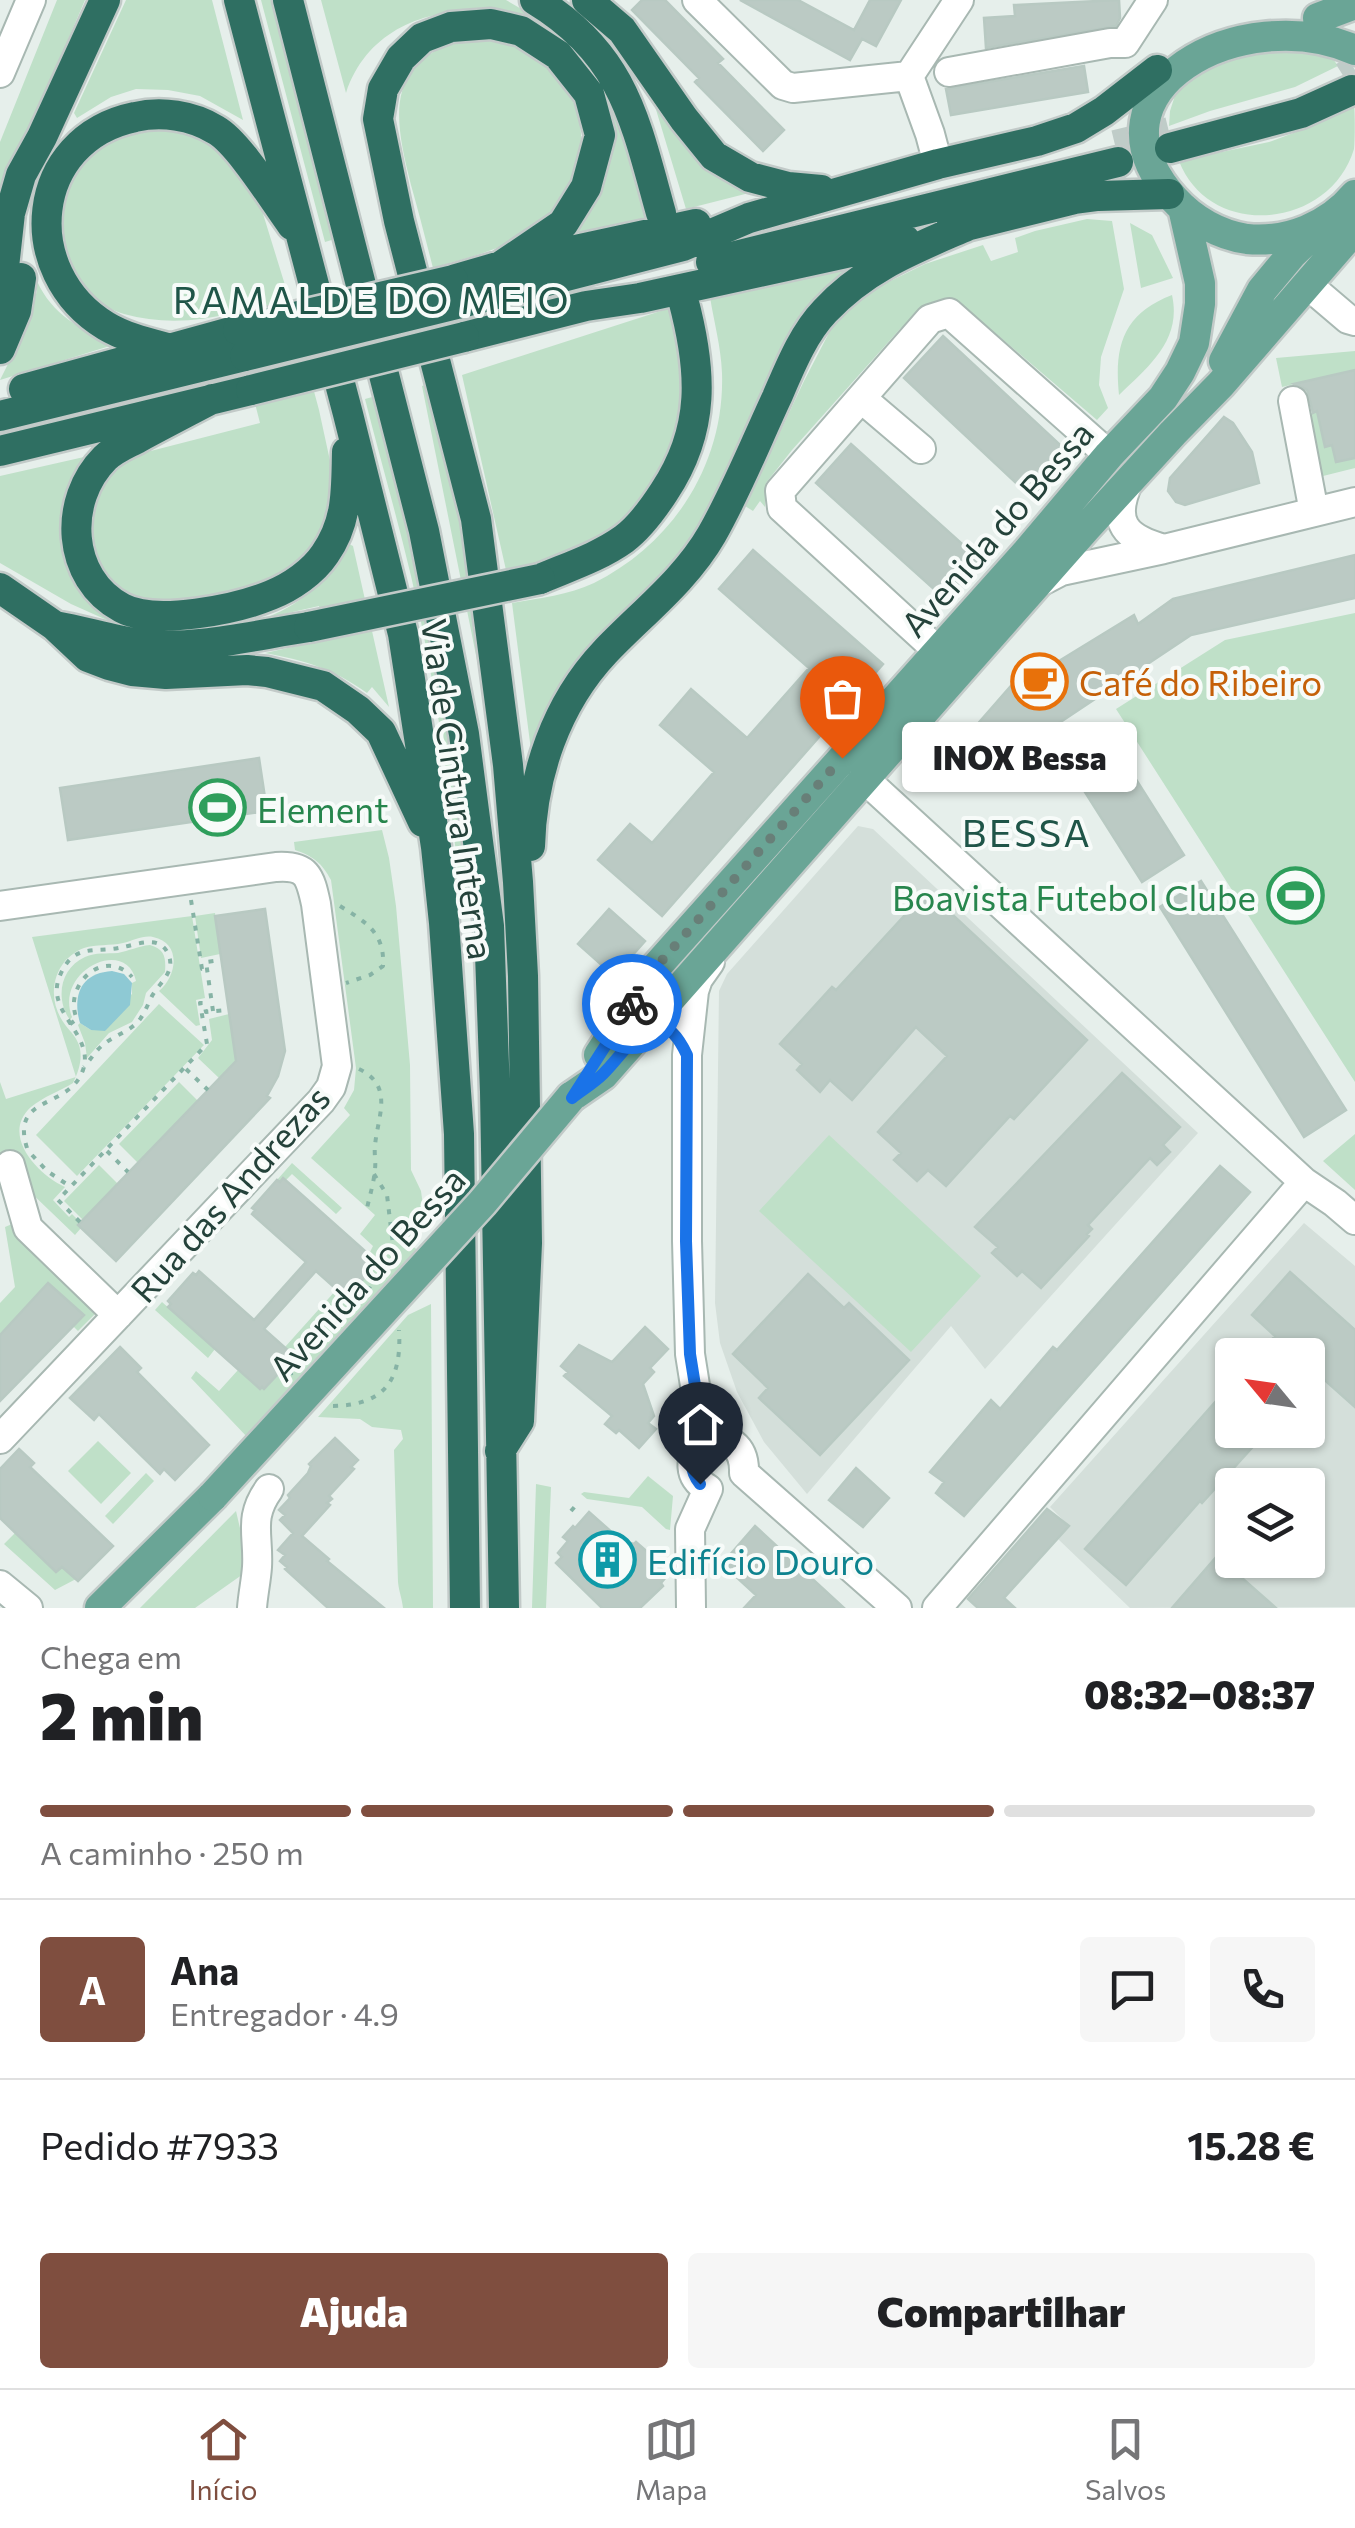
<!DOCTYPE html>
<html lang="pt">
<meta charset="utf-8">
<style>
:root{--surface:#fff;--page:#f6f6f6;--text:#202124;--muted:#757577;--line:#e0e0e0;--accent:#7f4e3f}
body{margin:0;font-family:Commissioner,sans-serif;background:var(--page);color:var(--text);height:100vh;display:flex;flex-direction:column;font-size:38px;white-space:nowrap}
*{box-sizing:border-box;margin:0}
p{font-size:32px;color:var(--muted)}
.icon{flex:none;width:55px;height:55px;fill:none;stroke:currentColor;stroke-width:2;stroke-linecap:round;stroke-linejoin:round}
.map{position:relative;height:1608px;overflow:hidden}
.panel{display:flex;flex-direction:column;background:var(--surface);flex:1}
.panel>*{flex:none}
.needle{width:65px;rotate:299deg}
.buttons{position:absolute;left:1215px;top:1338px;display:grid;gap:20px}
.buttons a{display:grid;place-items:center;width:110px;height:110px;border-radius:10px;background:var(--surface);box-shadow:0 2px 8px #0004;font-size:50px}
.pin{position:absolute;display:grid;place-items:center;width:85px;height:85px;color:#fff;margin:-102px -42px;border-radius:50% 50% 50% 0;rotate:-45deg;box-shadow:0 0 10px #0007}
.pin .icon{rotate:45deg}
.courier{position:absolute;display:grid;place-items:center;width:100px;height:100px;margin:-50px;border:8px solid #1a73e8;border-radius:50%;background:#fff;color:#222;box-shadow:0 2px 12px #0007}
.bubble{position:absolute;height:70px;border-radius:10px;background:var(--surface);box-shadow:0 2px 8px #0004;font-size:32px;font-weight:800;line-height:70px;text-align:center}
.overview em{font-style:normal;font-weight:800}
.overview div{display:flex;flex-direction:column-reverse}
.overview{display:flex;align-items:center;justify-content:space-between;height:170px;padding:0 40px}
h1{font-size:65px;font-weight:800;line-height:75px}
.bar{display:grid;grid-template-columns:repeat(4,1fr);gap:15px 10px;align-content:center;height:120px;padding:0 40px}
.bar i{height:12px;border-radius:8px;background:var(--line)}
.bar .active{background:var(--accent)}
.bar p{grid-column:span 4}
.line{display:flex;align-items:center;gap:25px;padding:0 40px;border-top:2px solid var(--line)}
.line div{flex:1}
.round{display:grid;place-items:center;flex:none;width:105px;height:105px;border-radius:10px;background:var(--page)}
.button{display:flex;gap:20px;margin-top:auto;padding:20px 40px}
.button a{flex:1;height:115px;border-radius:10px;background:var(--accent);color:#fff;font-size:40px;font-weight:800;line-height:115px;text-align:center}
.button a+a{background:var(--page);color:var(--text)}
.tabs{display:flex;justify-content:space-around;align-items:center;height:140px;border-top:2px solid var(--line);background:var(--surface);font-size:28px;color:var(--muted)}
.tabs a{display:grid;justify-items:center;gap:5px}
.tabs .active{color:var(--accent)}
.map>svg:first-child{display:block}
</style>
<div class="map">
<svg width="1355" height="1608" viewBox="0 0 1355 1608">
<rect width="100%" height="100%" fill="#e6efeb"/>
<path fill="#d4dfda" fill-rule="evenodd" d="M858,826L873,829L1198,1133L985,1369L951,1326L807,1494L764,1442L737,1392L720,1343L715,1303L719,991L727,974Z
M1304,1223L1355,1266V1607L1130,1608L1058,1539L1069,1526L1050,1507ZM1232,1355H1308V1430H1232ZM1232,1485H1308V1560H1232Z"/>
<path fill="#bfe0c8" d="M57,0H85L6,185L0,216V142Z
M126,0H212L243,120L200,96L168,90L136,89L111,97L77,118L74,113Z
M261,0H271L335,239L325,242Z
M321,0H506L530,14L529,17C455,0 372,15 346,93Z
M1246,30L1331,56L1338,66L1295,87L1210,111L1169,126L1170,111L1179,83Z
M471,37C489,39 505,41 523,49C588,79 601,166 551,216C521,246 472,256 433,268C426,241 419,213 411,185C393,114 384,60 471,37Z
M605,90L619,110L648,217L571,239L568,232C602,181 627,153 605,90Z
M651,93L760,195L749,193L686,209Z
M1354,102C1355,116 1355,136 1354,149C1330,229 1210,241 1179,161L1269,142L1312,126Z
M162,124L214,142L260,204L289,298L319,410L332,470L330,511L321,534L306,559L283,579L218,599L143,602L122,592L103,574L94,557L90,530L98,492L108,475L135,455L260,423L232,313C196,322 160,324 124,314C83,302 61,256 62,216C63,196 77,169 92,154C110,135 137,130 162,124Z
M1087,219L1112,221L1124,289L1101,357L1099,385L1108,408L1097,420L960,303L931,302L900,329L792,450L766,483L765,507L760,501L753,511L745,506L804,381L832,327L868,292L925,264L983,245L991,261L1018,252L1015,238L1035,231Z
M1130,223L1152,235L1173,278L1141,288Z
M854,266L708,529L532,758L512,603C539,598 569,595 594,583C674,543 725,463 722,373C721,347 714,322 710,297Z
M37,281C52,315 81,329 113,345L0,380L24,332L37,291Z
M1172,295C1182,340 1149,366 1119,395C1114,346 1123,314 1172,295Z
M670,308L683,337V431L649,498L610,535L562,557L506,570L462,375Z
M1355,351V370L1282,387L1276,358Z
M431,383L465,519L488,715L422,386Z
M376,396L423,585L454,761L469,891L460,893C450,787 435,680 411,576C397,517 380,458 365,399Z
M1324,410L1325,446L1332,445L1337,462L1355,458V468L1319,477L1305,415Z
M84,457C69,482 51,527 67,555C81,576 101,596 118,616V625L71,604L0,563V476Z
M349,544L353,546L389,707L372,687L367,693C332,668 306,661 265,653L324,640L319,606L266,618C309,600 322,582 349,544Z
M1355,613V1082L1116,709L1225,640Z
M382,830L389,858L396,906L410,1065L411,1170L421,1191L426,1227L411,1245L419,1251L249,1439L191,1378L196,1371L219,1391L238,1370L260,1389L262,1387L265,1389L291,1360L287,1356L290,1353L285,1347L337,1289L349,1296L375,1267L371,1263L374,1259L369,1254L373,1246L360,1234L375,1215L311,1158L350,1115L344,1108L354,1090L356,1068L331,880C322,863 313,856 295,850L294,842Z
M215,913L220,954L201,958L195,916Z
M192,916L205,998L196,1000L200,1025L196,1026L159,991C177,976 182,943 153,937C143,935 133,941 123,943C110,946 96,944 84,948C77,950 70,956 65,961C49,981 51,1007 66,1026C71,1032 76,1037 79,1045C83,1058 79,1071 73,1083C60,1091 43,1097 31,1107C0,1135 38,1175 65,1187L53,1200L69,1217L72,1214L80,1222L78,1225L81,1228L75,1235L0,1163V1082L6,1099L76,1077L32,937Z
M150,945C165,949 166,958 165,972L146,993L143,1005L132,1022L109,1033L87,1058L85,1043L78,1025L80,1023L91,1030L132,994V983L136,981C126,936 54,971 72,1017L70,1020C55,999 60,968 85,957C96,952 106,954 118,953C129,951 138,946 150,945Z
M159,1004L204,1045L77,1176L36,1135Z
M229,1014L236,1061L219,1078L198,1058L212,1040L209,1019Z
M179,1082L198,1101L138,1163L119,1144Z
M1355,1134V1190L1323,1161Z
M829,1135L981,1276L911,1352L759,1211Z
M292,1163L342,1208L336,1214L292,1174L286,1180L283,1178L280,1182L277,1180Z
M99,1165L118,1184L83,1220L64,1201Z
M19,1221L98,1311L78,1331L73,1326L83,1315L48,1283L0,1335V1303L15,1287L5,1227Z
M162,1302L215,1349L208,1358L155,1310Z
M431,1304L433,1608H403C402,1598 399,1592 398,1582L394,1450L403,1439L401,1430L372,1427L360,1419L318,1417L408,1315Z
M98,1441L131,1473L101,1504L68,1471Z
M146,1473L154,1481L113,1524L105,1516Z
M648,1476L673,1496L670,1530L666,1529L642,1507L587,1499L581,1494L584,1492L629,1498Z
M536,1484L551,1487L546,1608H532Z
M236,1511L249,1567L246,1572L195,1608H140Z
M15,1533L56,1571L62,1567L76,1579L55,1590L4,1544Z"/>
<path fill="#8ec9d4" d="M112,971L124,974L132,983L130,1005L105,1031L91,1030L80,1023C72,995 81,973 112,971Z"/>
<path fill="#bbcac4" stroke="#b8c9c2" stroke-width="2.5" d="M642,0H665L723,59L718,63L784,130L763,151L695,82L699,78L632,10Z
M740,0H798L854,30L870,0H901L876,46L862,39L850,60Z
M1119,0L1120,18L1116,26L986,48L984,18L1015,16L1014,5Z
M1084,66L1088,92L951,115L946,89Z
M943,336L1071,455L1031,497L904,378Z
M1355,370V458L1336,462L1332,445L1325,447L1317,411L1313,413L1307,390L1294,384Z
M1224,417L1233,423L1252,452L1259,483L1185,505L1176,502L1168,491L1170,478Z
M851,444L980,560L945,599L816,483Z
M753,550L883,664L662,916L598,860L630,824L652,843L714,772L660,725L691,689L747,738L809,668L719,589Z
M1355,555V598L1191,635L1032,741L994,784L955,750L1017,679L1023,683L1134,615L1138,624L1173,599Z
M1118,751L1184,855L1142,882L1076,778Z
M259,758L267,811L68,840L60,788Z
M1201,881L1346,1110L1304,1137L1160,907Z
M927,891L1087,1040L1014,1119L1010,1116L946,1186L928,1170L917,1181L894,1160L901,1153L878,1132L947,1056L916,1027L852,1100L830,1080L820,1092L797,1070L802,1064L780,1044L832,987L836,990Z
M265,909L285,1051L278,1076L267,1096L270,1098L116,1261L78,1225L236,1061L215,916Z
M609,909L645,941L614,976L578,944Z
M1122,1073L1180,1127L1163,1145L1170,1152L1157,1165L1150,1158L1088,1225L1092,1229L1087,1234L1089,1236L1041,1288L1022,1271L1017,1276L992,1253L998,1247L975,1227Z
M1220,1166L1250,1192L964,1516L936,1493L944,1482L930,1472L991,1400L1000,1409L1053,1347L1057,1350Z
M283,1178L375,1260L371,1263L375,1266L348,1296L346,1294L344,1296L316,1271L264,1329L291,1353L287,1356L291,1360L264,1389L262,1387L260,1389L168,1307L171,1304L168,1301L193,1273L196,1275L199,1271L254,1320L306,1262L252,1214L255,1210L252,1208L277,1180L280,1182Z
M1290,1272L1355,1330V1407L1318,1374L1308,1385V1355H1258L1275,1336L1252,1315Z
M808,1274L844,1308L849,1303L909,1360L820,1455L759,1398L768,1388L733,1354Z
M48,1283L84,1315L0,1401V1335Z
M645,1327L668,1349L650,1368L654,1372L643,1384L654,1416L648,1423L656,1429L639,1448L619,1430L616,1433L605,1424L612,1416L564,1376L568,1372L561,1366L579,1345L612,1362Z
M120,1347L141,1368L137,1372L209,1445L175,1480L164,1469L160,1474L99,1414L94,1420L70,1398Z
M1232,1383V1430H1268L1202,1503L1200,1501L1126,1585L1085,1549Z
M335,1438L358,1460L351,1467L354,1469L329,1496L332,1499L327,1503L330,1505L302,1536L329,1559L327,1561L384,1608H328L285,1569L287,1567L280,1561L285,1555L278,1550L293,1533L280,1520L285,1515L279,1510L290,1498L288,1495L308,1473L311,1466L309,1464Z
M19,1449L34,1463L30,1467L113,1546L78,1581L62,1567L56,1572L0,1518V1469Z
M856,1468L889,1498L863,1527L829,1500Z
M1047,1509L1069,1526L1004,1598L1015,1608H978L968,1599Z
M589,1512L615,1535L620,1534L630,1543L634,1544L636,1542L659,1562L657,1565L666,1573V1577L661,1583L663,1586L640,1608H602L556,1563L562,1557L558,1553L568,1541L563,1537L573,1526L575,1528Z
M755,1526L844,1608H744L756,1595L722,1564Z
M1217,1556L1276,1608H1172Z"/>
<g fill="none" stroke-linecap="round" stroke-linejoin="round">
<path stroke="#bfccc8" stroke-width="30" stroke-dasharray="30 15" stroke-linecap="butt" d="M1344,77L1355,70
M1115,145L1169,132"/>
<defs>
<path id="minor" d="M697,0L783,85L793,88L909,76
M949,72L1110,43H1125L1153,0
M0,73L31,0
M909,76L930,134L938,164
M909,76L959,0
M1308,285L1348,319L1355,321
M861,398L921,449
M1293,401L1314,512
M1128,483C1111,523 1125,538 1164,549
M1038,583L1061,571L1164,549L1355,502
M938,651L782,508L780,491L930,319L949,313L1109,455
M847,763L1304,1182L1335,1203L1355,1220
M0,906L276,867C307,865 310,876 316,904L337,1066L331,1087L321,1101L0,1439
M10,1165L28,1228L118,1315
M704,1442C728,1433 745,1447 744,1473L897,1608
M708,1489C688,1477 688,1458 704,1442L690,1354L687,1241V1055L694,991L698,979L710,962
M0,1585L28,1608
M252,1608C253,1594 256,1581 257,1567C259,1535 248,1518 269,1489
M691,1608L690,1529L708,1489
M937,1608L1304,1182"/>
<path id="major" d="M1318,18L1355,4
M1355,50C1243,0 1075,89 1174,199C1193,220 1219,235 1247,239C1288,243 1329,226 1355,195
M1224,361L1262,290L1292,254L1318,229
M599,1055L657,966L1027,552L1109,455L1163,398L1180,372L1194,343L1200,304V283L1183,208
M571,1097L603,1075L1086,528L1173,433L1221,384L1355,229
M100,1608L213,1496"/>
<path id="highway" d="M239,0L348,414L403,634L436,847L444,923L459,1134L465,1608
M288,0L424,531L464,734L489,926L495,1092L504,1608
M535,0C624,54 635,120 661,213
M587,0L622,30L684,119L714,156L750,177L788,187L821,190
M1170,148L1301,113L1352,90
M950,230L1075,199L1098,196L1169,194
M711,262L1118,162
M453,280L501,266L696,224
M0,303L10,213L21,175L42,137L105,0
M457,304L683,246L749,218L938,164L1037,141L1076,128L1104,111L1157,70
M464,337L586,306L640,298L905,240
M0,349L16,311L21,278
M171,349C149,343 126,338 106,326C17,272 29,139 135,117C161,111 192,115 216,130C239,143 275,202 292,225
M24,389L238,330
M212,399C187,412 162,425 138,438C127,444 114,449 105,458C63,500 66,578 122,608C156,626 237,609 271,595C291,587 313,572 325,554C348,521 346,490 347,452
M0,416L245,356
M0,451L251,390
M540,579C568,567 599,557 624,539C640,527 653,509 664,492C706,429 702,370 683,299
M0,588L55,626L88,657L109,665L132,671L166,674L247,670L267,672L323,686L358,710L381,732L423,822
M55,626C83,631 112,640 139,644C195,651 254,635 309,627
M530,846C532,775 556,704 605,652C641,614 685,581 712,534C737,490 756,442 777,397C790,367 803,334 825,311C866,267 914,249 967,226
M500,1451L519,1421L527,1243L523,976L518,882L508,765L476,519L399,221L378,119L383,89L401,58L422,38L451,27L491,24L521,31L558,55L589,94L600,135L586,187L563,224L501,266"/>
</defs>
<use href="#minor" stroke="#a8b8b2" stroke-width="32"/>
<use href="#major" stroke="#c2cac8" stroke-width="35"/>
<use href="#highway" stroke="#c2cac8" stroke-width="35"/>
<path stroke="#86b3a5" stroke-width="4" stroke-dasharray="5 8" stroke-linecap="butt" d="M191,900L202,969H207
M340,906C366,922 385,933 383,966L370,975L346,983
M213,1011L206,962L221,960
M70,1024L77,1019C62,986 104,946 132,977
M186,1069L208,1090
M359,1069C395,1086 377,1118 375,1146C374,1153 376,1161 375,1169C374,1182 370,1195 367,1208
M27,1148C10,1094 69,1110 83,1070C95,1035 46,1013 59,978C73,941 95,954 123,947C139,944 161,934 169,956C175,973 159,983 152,996C147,1006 144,1015 137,1023C127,1032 114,1036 104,1044C96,1050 91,1059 84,1067
M107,1151L128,1172
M32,1155L47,1171L71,1187
M374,1174L387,1195L395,1262
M80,1222L58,1200L207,1044L200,1003H204L206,1012L228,1010
M357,1301L360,1284L371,1289
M278,1374L293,1373
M333,1406C385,1405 402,1380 399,1330
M571,1511L578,1503"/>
<use href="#minor" stroke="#fff" stroke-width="28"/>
<use href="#major" stroke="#6aa596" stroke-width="30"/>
<use href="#highway" stroke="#2f6f62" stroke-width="30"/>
<defs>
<path id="major-bridge" d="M213,1496L482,1203L571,1097"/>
<path id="highway-bridge" d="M238,330L453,280
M245,356L457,304
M251,390L464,337
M309,627L540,579"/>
</defs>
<use href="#major-bridge" stroke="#c2cac8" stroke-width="35" stroke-linecap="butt"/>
<use href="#highway-bridge" stroke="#c2cac8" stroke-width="35" stroke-linecap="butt"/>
<use href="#major-bridge" stroke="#6aa596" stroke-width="30"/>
<use href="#highway-bridge" stroke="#2f6f62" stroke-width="30"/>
</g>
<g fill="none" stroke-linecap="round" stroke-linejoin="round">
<path stroke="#687f78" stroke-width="10" stroke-dasharray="0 18" d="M632,1004L657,966L842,758"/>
<path stroke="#1a73e8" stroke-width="12" d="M632,1004L572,1098C582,1090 594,1083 603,1074C630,1048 657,991 687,1055L686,1241L690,1354L704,1442C690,1455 688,1469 700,1484"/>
</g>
<defs>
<symbol id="cafe-ring" viewBox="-11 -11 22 22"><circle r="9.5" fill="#f7fbf9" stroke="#e8710a" stroke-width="1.5"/><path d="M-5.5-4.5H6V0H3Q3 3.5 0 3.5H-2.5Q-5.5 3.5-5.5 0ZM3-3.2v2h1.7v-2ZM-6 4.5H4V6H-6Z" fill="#e8710a"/></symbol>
<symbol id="stadium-ring" viewBox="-11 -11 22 22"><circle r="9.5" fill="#f7fbf9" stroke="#2e9e5b" stroke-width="1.5"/><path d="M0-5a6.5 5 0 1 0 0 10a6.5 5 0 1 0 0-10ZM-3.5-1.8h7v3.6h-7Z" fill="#2e9e5b"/></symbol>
<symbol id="building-ring" viewBox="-11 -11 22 22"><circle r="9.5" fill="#f7fbf9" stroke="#0f9aa8" stroke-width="1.5"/><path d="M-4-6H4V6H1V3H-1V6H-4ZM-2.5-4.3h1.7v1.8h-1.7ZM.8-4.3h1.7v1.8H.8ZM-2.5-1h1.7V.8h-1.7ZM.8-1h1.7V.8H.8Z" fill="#0f9aa8"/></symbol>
</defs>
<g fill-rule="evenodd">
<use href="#cafe-ring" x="1008" y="650" width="63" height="63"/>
<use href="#stadium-ring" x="186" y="776" width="63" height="63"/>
<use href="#stadium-ring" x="1264" y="864" width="63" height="63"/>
<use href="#building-ring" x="576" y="1528" width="63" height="63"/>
</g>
<g text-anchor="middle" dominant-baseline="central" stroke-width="8" stroke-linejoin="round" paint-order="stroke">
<g font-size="35" fill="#24423a" stroke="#f7fbf9">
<text transform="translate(996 528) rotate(-49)">Avenida do Bessa</text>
<text transform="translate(459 789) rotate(82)">Via de Cintura Interna</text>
<text transform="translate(229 1193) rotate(-48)">Rua das Andrezas</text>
<text transform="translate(366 1273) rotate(-48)">Avenida do Bessa</text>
</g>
<g font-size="35" fill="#c56008" stroke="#f7fbf9" text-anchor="start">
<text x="1079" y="681">Café do Ribeiro</text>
</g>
<g font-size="35" fill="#27864d" stroke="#f7fbf9" text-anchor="start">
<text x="257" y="808">Element</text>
<text x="1256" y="896" text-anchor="end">Boavista Futebol Clube</text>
</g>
<g font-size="35" fill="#0d838f" stroke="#f7fbf9" text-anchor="start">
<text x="647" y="1560">Edifício Douro</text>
</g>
<g font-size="38" letter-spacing="2.5" fill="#1f5548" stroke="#f7fbf9">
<text x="372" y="298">RAMALDE DO MEIO</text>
<text x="1027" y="831">BESSA</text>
</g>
</g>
</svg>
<div class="buttons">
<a><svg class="needle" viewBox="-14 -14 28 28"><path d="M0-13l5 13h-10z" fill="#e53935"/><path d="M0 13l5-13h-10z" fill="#757577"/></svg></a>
<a><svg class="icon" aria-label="layers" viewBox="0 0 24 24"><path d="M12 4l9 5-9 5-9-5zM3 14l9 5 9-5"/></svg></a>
</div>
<div class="pin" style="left:842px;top:758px;background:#ea580c"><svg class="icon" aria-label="bag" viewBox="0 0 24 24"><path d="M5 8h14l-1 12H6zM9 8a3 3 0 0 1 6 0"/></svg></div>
<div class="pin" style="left:700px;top:1484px;background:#1f2937"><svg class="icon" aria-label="home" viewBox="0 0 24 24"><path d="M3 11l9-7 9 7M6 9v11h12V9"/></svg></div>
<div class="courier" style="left:632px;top:1004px"><svg class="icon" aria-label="bike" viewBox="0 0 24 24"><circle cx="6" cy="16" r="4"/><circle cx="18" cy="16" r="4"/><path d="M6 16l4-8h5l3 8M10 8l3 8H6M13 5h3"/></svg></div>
<div class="bubble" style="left:902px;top:722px;width:235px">INOX Bessa</div>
</div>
<section class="panel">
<div class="overview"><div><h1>2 min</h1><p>Chega em</p></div><em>08:32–08:37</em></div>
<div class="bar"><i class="active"></i><i class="active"></i><i class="active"></i><i></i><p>A caminho · 250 m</p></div>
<div class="line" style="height:180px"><b class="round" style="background:var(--accent);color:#fff">A</b><div><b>Ana</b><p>Entregador · 4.9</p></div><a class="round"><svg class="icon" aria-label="chat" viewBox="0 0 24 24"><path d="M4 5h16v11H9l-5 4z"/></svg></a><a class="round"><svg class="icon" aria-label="phone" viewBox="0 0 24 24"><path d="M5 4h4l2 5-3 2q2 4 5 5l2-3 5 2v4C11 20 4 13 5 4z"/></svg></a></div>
<div class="line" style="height:130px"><div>Pedido #7933</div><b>15.28 €</b></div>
<div class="button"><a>Ajuda</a><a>Compartilhar</a></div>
</section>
<nav class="tabs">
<a class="active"><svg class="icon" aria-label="home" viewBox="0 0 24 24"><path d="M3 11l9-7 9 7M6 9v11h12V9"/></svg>Início</a>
<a><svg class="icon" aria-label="map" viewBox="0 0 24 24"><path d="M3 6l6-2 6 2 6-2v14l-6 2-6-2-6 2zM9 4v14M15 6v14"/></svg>Mapa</a>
<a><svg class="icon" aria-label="saved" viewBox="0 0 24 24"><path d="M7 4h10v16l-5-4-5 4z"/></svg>Salvos</a>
</nav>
